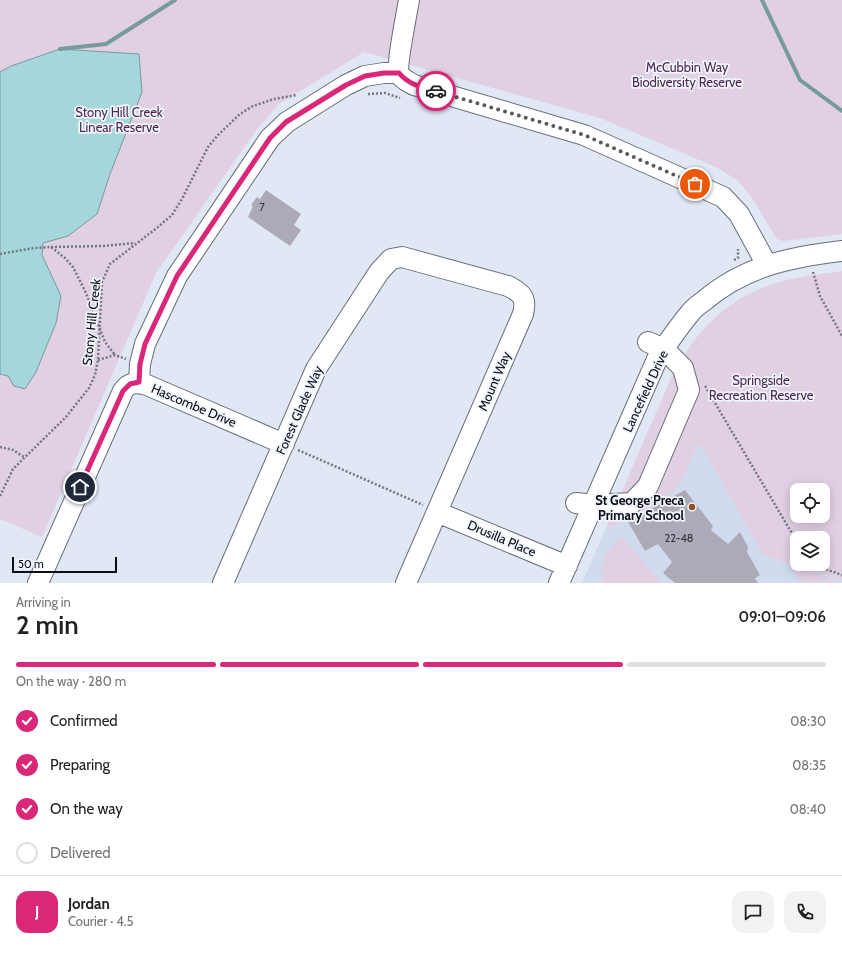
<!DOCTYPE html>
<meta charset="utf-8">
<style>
:root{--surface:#fff;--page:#f2f2f2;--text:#202124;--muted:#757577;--line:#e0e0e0;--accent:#db2777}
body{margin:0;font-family:Cabin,sans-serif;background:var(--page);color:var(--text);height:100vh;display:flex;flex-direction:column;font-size:15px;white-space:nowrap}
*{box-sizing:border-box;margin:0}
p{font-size:13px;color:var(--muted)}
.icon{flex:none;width:22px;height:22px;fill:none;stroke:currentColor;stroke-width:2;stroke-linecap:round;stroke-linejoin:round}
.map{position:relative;height:583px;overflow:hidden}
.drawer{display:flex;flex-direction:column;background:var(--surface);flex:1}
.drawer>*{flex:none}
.fabs{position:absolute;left:790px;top:483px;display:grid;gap:8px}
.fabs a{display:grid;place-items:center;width:40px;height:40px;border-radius:8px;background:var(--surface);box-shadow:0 2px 10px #0003;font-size:20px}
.scale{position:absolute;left:12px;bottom:10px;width:105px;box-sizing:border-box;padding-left:4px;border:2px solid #0b0e12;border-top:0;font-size:11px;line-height:14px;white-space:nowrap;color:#0b0e12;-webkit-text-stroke:3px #f0f4fc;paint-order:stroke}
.pin{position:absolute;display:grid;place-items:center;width:34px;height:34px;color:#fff;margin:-17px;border:2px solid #fff;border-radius:50%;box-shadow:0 1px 4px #0007}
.courier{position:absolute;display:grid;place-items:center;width:40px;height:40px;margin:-20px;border:3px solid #db2777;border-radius:50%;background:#fff;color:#222;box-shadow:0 1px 5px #0007}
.headline em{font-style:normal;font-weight:600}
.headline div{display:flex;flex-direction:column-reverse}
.headline{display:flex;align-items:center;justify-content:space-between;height:68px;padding:0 16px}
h1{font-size:26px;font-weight:600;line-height:30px}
.bar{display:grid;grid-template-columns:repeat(4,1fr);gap:6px 4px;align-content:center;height:48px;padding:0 16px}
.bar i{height:5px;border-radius:3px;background:var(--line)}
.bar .active{background:var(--accent)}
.bar p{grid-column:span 4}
.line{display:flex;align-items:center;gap:10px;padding:0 16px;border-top:1px solid var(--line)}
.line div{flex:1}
.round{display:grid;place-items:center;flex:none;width:42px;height:42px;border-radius:12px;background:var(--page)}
ol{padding:0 16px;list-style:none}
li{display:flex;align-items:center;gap:12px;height:44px}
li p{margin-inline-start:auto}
li .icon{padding:4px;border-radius:50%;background:var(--accent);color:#fff;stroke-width:4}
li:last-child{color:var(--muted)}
li i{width:22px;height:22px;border:2px solid var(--line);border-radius:50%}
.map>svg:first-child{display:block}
</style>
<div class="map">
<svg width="842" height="583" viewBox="0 0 842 583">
<rect width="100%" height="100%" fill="#e0e7f5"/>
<path fill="#d1dbef" d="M698,444L702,446L763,555L842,580V583H582L606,528L622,523L683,479Z"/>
<path fill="#e1cfe2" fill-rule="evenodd" d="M0,0H842V234L783,241L777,239L750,195L737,180L718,168L600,118L364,52L279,104L257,129L156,273L42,537L0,519Z
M842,271V580L808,570L842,583H825L821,580L818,583H803L787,563L763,555L702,447L698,444L683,479L674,492L622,523L606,528L672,376C699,325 733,292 791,279C807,275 825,274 842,271ZM797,490H823V516H797ZM797,538H823V564H797Z
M621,536L662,583H602L601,567L606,554Z"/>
<path fill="#a5d6dc" stroke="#779a9f" d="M60,49L139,54L142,92L110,174L97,214L68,236L43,243L42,255L61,296L56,323L36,372L25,389L14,386L8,376L0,374V72L11,66Z"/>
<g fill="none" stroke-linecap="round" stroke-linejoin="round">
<path stroke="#779a9f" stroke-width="4" d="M762,0L800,80L842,111
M60,49L106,44L175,0"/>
</g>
<path fill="#adaab8" d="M266,190L301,214L294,225L301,230L290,246L248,217L253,206L251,205L257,197L260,199Z
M685,490L713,526L711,530L728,544L740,532L748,547L747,552L760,575L755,578L758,583H675L663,573L672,562L658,544L645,551L628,522Z"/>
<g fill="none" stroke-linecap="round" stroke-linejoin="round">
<defs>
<path id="minor" d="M409,0C407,12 396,66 399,74C402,79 409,82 414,85L584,135L723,197L739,214L767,265
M139,382L140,364L145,344L177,276L270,138L287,122L346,85L365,76L384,73H399
M576,503L594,505L632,503L648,486L689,390L683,368L664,349L648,342
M437,512L567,566
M38,583L123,391C129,382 136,382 147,385L284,444
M223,583L316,369L379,272L391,259L402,257L508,286C522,293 527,298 523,314L406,583
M559,583L658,357C669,341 679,326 691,312C695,307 700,304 705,300C745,266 791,257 842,251"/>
</defs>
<use href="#minor" stroke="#686d79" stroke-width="22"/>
<path stroke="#72777f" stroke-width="2.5" stroke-dasharray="2 2" stroke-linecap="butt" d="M368,94L385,93L400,98
M51,247L103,246L135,243
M0,254L34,248L51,247L65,258L73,267L86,293L105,342L115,355
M734,260L738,258V249
M813,272L820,296L842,336
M98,360L115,355L126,359
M705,386L797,542
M0,447L13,450L24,457
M298,450L423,505
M0,496L13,469L66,417L89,388L95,375L98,360L102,282L110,264L158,227L172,215L182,199L208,147L218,135L240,114L253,106L274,99L297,95
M811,564L842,575"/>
<use href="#minor" stroke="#fff" stroke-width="20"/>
</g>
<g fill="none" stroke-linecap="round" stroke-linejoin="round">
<path stroke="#565a61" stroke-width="4" stroke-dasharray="0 7.2" d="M436,91L584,135L695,184"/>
<path stroke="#db2777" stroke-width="5" d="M80,487L123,391L130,384L139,382L140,364L145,344L177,276L270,138L286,122L346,85L365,76L384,73H399C409,85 422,87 436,91"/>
</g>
<circle fill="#924f20" stroke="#f0f4fc" stroke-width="1.5" cx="692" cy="507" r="4"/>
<g text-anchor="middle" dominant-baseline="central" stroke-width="3.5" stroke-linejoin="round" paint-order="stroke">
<g font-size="11" fill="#34353c">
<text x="262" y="207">7</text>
<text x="679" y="538">22-48</text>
</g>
<g font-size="13" fill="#4f2a53" stroke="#f0f4fc">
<text x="687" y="67">McCubbin Way<tspan x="687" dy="15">Biodiversity Reserve</tspan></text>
<text x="119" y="112">Stony Hill Creek<tspan x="119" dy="15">Linear Reserve</tspan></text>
<text x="761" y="380">Springside<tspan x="761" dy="15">Recreation Reserve</tspan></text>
</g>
<g font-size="13" fill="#0b0e12" stroke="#f0f4fc">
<text transform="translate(91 322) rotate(-84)">Stony Hill Creek</text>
<text transform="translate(494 381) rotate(-67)">Mount Way</text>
<text transform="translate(645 391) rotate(-65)">Lancefield Drive</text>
<text transform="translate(194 405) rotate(23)">Hascombe Drive</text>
<text transform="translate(299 410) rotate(-66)">Forest Glade Way</text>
<text transform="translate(502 538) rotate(23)">Drusilla Place</text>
</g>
<g font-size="13" font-weight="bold" fill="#0b0e12" stroke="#f0f4fc" text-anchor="end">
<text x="684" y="500">St George Preca<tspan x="684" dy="15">Primary School</tspan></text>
</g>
</g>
</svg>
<div class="fabs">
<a><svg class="icon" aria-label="locate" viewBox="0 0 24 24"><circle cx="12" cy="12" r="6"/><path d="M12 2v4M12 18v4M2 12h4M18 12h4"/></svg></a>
<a><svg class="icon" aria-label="layers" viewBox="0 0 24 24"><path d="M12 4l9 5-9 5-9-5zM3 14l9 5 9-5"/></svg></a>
</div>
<div class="scale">50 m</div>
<div class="pin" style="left:695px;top:184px;background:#ea580c"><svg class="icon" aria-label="bag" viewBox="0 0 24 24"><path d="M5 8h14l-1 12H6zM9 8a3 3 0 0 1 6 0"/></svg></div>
<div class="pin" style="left:80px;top:487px;background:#1f2937"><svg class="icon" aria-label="home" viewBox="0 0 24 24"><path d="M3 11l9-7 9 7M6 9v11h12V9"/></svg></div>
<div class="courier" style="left:436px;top:91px"><svg class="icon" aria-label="car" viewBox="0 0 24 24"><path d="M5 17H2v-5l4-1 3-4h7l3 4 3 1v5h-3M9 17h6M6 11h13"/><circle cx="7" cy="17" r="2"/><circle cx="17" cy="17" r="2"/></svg></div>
</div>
<section class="drawer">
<div class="headline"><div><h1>2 min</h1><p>Arriving in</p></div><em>09:01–09:06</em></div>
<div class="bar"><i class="active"></i><i class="active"></i><i class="active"></i><i></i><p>On the way · 280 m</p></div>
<ol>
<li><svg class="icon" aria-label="check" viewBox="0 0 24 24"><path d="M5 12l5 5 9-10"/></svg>Confirmed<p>08:30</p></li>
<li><svg class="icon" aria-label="check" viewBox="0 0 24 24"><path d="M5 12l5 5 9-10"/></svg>Preparing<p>08:35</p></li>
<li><svg class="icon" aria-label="check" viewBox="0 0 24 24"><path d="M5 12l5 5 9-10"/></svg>On the way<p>08:40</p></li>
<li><i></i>Delivered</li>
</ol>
<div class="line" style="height:72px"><b class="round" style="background:var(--accent);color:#fff">J</b><div><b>Jordan</b><p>Courier · 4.5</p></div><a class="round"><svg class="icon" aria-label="chat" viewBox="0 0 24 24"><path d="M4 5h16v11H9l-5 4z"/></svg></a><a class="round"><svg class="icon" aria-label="phone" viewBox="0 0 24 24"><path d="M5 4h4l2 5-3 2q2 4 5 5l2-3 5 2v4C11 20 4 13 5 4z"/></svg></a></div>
</section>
